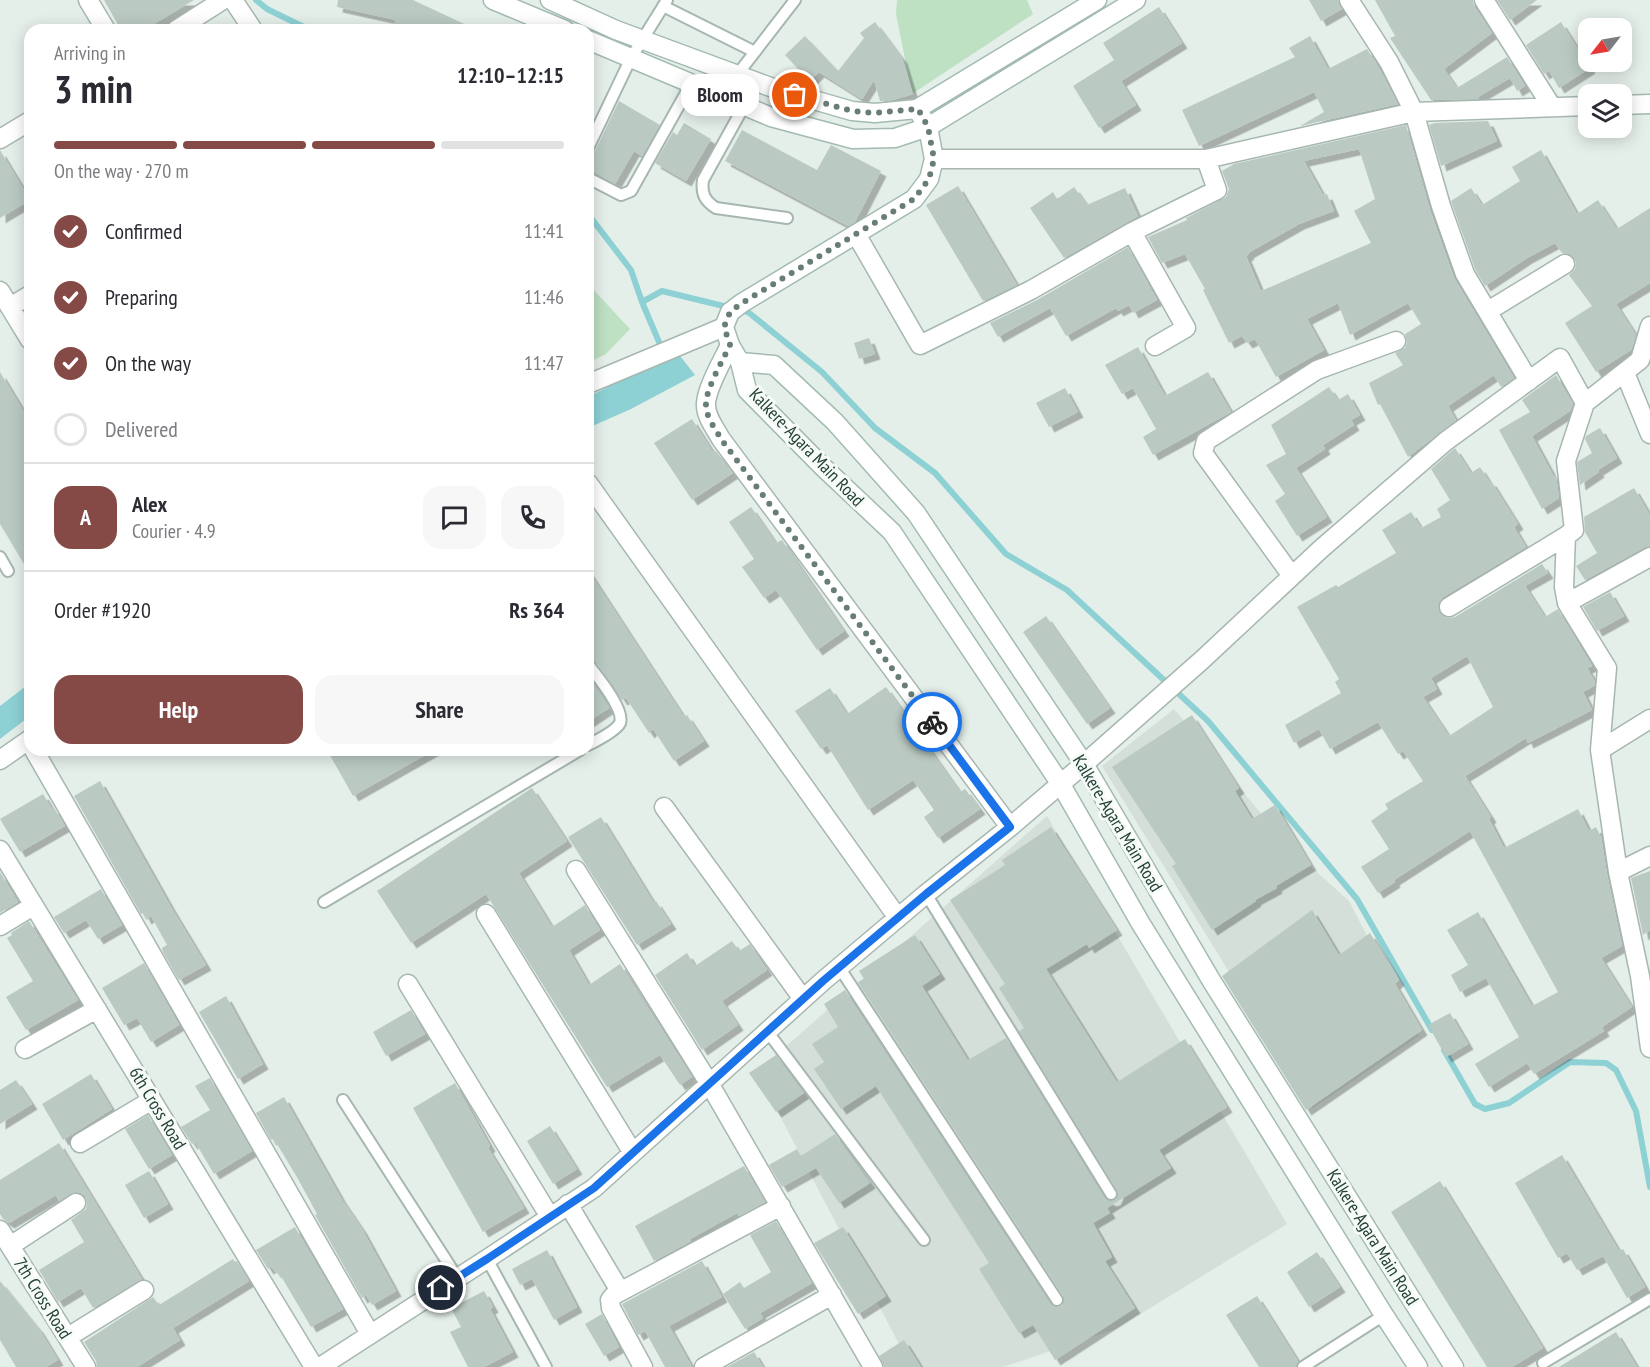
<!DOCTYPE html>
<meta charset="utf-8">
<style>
:root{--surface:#fff;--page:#f7f7f7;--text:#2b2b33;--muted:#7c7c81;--line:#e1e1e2;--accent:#854a46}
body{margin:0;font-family:"PT Sans Narrow",sans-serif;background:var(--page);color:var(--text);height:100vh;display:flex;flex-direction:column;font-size:22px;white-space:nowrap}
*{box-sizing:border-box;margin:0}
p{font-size:20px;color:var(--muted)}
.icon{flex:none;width:33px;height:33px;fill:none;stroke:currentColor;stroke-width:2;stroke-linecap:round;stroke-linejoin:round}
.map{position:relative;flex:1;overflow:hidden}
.details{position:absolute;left:24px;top:24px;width:570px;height:732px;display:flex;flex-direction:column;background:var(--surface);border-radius:18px;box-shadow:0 3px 15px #0003}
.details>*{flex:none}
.needle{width:39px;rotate:239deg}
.buttons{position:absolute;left:1578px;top:18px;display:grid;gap:12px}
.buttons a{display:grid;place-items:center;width:54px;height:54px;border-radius:12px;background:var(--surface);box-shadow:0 3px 15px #0003;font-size:30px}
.pin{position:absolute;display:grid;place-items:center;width:51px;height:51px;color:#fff;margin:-26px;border:3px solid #fff;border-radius:50%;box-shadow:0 2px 6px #0007}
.courier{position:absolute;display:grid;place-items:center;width:60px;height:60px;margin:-30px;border:4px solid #1a73e8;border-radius:50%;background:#fff;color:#222;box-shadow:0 2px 8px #0007}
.bubble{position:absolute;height:42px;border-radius:18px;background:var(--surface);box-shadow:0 3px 15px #0003;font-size:20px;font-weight:800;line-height:42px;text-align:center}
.head em{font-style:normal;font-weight:800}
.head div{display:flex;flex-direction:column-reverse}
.head{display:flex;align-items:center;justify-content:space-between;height:102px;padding:0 30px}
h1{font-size:39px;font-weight:800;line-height:45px}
.bar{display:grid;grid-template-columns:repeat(4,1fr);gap:9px 6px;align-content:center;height:72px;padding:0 30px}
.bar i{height:8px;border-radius:4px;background:var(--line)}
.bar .selected{background:var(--accent)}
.bar p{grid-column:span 4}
.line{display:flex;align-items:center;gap:15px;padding:0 30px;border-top:2px solid var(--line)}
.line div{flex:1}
.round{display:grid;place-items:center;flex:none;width:63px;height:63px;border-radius:18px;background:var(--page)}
ol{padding:0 30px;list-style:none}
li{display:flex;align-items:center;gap:18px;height:66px}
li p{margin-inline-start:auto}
li .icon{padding:6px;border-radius:50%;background:var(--accent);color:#fff;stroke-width:4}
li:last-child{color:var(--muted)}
li i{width:33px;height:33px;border:3px solid var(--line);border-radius:50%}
.primary-button{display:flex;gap:12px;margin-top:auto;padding:12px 30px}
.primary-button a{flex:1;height:69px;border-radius:18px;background:var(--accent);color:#fff;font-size:24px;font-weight:800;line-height:69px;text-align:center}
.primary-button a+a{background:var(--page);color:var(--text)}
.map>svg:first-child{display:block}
</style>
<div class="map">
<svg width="1650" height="1367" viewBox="0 0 1650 1367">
<defs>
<filter id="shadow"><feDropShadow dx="5.5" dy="5.5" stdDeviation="0" flood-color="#0004"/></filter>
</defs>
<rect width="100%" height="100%" fill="#e5efe9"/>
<path fill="#d3dfd8" d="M1174,709L1289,847L1349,901L1419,1036L1313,1108L1102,766Z
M1047,816L1287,1224L1116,1329L1003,1367H911L757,1072Z"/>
<path fill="#bee0c3" d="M897,0H1027L1033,14L912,94L896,14Z
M588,284L630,329L606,354L588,363Z"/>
<path fill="#8dd1d4" d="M677,352L695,375L631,409L588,428V397Z
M30,683V716L0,739V706Z"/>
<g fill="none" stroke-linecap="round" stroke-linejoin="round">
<path stroke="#8dd1d4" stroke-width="6" d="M256,0L267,9L310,30
M588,214L631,270L642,302L662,349
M642,302L662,291L748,312L822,372L875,428L935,473L1006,554L1067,590L1208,721L1357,899L1432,1030
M1444,1050L1475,1104L1485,1109L1509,1103L1570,1062L1606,1063L1616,1070L1636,1111L1650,1187"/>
</g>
<path fill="#bacac2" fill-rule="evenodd" filter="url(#shadow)" d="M104,0H194L144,30H121Z
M338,0H413L477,30H390L396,20L337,7Z
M1309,0H1338L1342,9L1321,21Z
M1375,0H1473L1474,6L1492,33L1444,69L1457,88L1507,57L1525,86L1517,91L1510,78L1478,97L1479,99L1431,100L1390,38L1395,36Z
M1497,0H1537L1510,20Z
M1159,7L1182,43L1121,81L1136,105L1099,128L1073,86L1114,60L1103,43Z
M875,22L902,58L913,94L893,100L880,101L874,80L862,99L819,72L810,81L785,55L805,36L838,71L864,38L860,33Z
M1561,22L1590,68L1559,88L1549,71L1544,74L1526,45Z
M1310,36L1328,69L1367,49L1379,68L1398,104L1300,126L1324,112L1314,92L1199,146L1182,110L1295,57L1289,48Z
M619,101L660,125L642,156L634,151L615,184L588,168V155L595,151Z
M1488,121L1497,141L1441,166L1429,125L1435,123Z
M684,123L711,139L686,181L655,163L673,132L677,135Z
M1406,125L1430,210L1454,278L1514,378L1501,387L1494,375L1448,406L1456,420L1408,457L1380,404L1378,405L1369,383L1403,365L1395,353L1405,348L1407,342L1405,334L1421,324L1408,303L1350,335L1338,303L1307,319L1324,350L1276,377L1255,339L1247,343L1242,336L1229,343L1203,290L1205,289L1185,254L1162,263L1148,237L1187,220L1186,218L1226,197L1229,189L1222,171L1234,164ZM1359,149L1375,199L1354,211L1371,243L1261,291L1246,256L1249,254L1248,253L1299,224L1334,211L1327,194L1323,195L1304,161Z
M742,130L817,170L831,145L881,171L855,222L848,226L725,161Z
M0,150L30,200L0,218Z
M1541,150L1577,214L1598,200L1617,229L1650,208V283L1616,304L1636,335L1631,350L1596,372L1565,323L1592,306L1569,275L1575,269L1576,263L1574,258L1570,254L1562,253L1555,243L1527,258L1485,286L1475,269L1451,201L1471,188L1482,205L1520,181L1512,167Z
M958,186L1017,285L983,301L926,205Z
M1074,187L1087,205L1125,188L1138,216L1064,258L1030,208L1053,192L1057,199Z
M1128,247L1157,300L1133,313L1129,305L1118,311L1116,308L1066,336L1050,308L998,337L990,323L1037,300Z
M869,338L875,354L859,359L854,343Z
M1138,347L1165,396L1208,372L1231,412L1153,455L1143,437L1156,429L1133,388L1122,394L1105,365Z
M0,372L30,422V574L0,524Z
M1556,375L1573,404L1570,411L1532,436L1554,477L1556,476L1559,498L1542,509L1499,430L1530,412L1522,400Z
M1329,387L1338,400L1348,394L1360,415L1351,420L1354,425L1323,445L1325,449L1296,468L1327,517L1297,536L1275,501L1285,494L1266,465L1286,454L1271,425Z
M1065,388L1078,412L1049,427L1036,403Z
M692,419L713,452L716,451L733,473L692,500L654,443Z
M1600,428L1617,458L1598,470L1599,472L1580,485L1577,462L1592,453L1585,439L1586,436Z
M1455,448L1471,473L1480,467L1489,481H1491L1518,524L1514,527L1526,547L1443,597L1439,602L1438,607L1439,612L1444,617L1450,618L1455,617L1542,564L1548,573L1525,586L1545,617L1558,609L1592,666L1587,668L1595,682L1594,686L1583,692L1592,710L1528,743L1526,738L1465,776L1491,817L1489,819L1504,848L1578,809L1589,831L1596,827L1601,837L1607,874L1622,946L1601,958L1632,1007L1602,1027L1604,1031L1534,1074L1527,1063L1489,1087L1475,1064L1519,1037L1486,978L1460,992L1451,975L1468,965L1447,930L1478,912L1532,1006L1558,992L1470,831L1394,880L1395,882L1378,893L1361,867L1389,849L1371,821L1388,809L1385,804L1423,781L1403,751L1398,754L1378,722L1330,749L1319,729L1294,743L1285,725L1341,693L1335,682L1339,679L1297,607L1336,585L1338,587L1396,553L1382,530L1411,512L1421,528L1441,517L1437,509L1450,500L1431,469ZM1467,656L1493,707L1449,736L1423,697L1437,689L1431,678Z
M1634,488L1650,515V546L1645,547L1585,580L1576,566L1597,553L1585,532L1584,517Z
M751,507L776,543L782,540L844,631L817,650L776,590L764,598L742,567L754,559L729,522Z
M588,570L684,717L687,715L704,741L674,761L653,729L649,733L626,698L622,700L594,659L588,657Z
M1610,592L1624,616L1597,631L1583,607Z
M1046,616L1110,708L1087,724L1023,632Z
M588,676L609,708L588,722Z
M886,687L960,792L965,789L980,809L938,838L924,817L934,810L913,780L868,810L827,745L821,749L795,711L830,688L847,714Z
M1192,715L1239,788L1235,791L1252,819L1275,805L1311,865L1276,886L1277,888L1255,900L1256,901L1212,930L1172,866L1176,864L1112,767Z
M327,750H434L353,796Z
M100,781L171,907L206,965L179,980L163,952L162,948L167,945L151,916L146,919L143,913L141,914L74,796Z
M532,788L567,841L519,873L552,927L585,905L600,930L569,950L589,985L620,964L692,1077L680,1085L660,1055L607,1087L486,894L411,943L377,891Z
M43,794L52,809L54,808L65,826L20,852L0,819Z
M601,817L654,903L656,901L671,924L637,945L568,837Z
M1051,827L1117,930L1089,948L1087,944L1046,969L1117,1082L1185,1039L1227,1107L1159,1150L1171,1168L1107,1208L1110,1213L1093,1223L1112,1257L1105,1261L1135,1308L1055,1360L1033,1325L1019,1333L979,1269L989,1263L876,1086L841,1109L814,1069L824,1062L812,1044L838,1027L824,1004L845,990L1051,1304L1057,1307L1062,1306L1064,1300L1063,1296L858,982L864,979L859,971L915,935L940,974L922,986L968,1060L1006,1038L1105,1198L1111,1201L1115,1200L1118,1194L1117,1190L1019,1031L1024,1028L999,988L1005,984L950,900L1005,865L1002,860Z
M1650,871V930L1643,935L1631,878Z
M0,872L18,902L0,913Z
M101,889L122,925L98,939L86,920L64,933L54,917Z
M1312,910L1339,955L1370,933L1399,980L1395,984L1422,1030L1306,1110L1222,976Z
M29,921L78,1000L26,1030L6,997L33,981L7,938L12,935L11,933Z
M732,941L739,951L750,944L767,970L722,1001L738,1025L702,1050L655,975L687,953L695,966Z
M144,963L179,1025L151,1042L137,1018L124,1025L102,988Z
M226,996L263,1064L238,1079L199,1012Z
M411,1010L425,1034L386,1056L373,1032Z
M1450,1013L1468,1044L1446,1057L1428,1025Z
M776,1055L804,1093L776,1112L749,1073Z
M91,1074L112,1109L63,1140L42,1104Z
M210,1078L252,1151L214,1174L195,1142L192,1144L181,1127L210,1110L195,1086Z
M16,1080L32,1104L0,1124V1090Z
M455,1083L490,1146L488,1148L524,1208L483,1232L413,1108Z
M284,1097L341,1198L362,1229L396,1291L372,1305L366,1295L362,1298L315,1215L317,1214L298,1179L274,1139L271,1140L256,1113Z
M148,1115L172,1155L149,1169L125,1129Z
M550,1126L577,1169L553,1184L527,1141Z
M835,1134L870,1183L839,1203L816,1168L782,1187L769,1165L797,1149L801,1156Z
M59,1143L142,1279L93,1308L81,1288L58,1302L39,1270L84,1242L71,1220L86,1209L87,1203L85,1196L81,1193L75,1192L59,1201L56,1195L9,1223L3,1219L0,1214V1180Z
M1562,1155L1619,1251L1623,1249L1645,1287L1627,1298L1603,1256L1577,1270L1567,1253L1558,1258L1515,1183Z
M744,1166L765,1202L739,1216L737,1213L690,1239L691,1241L654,1261L635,1226Z
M149,1171L168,1204L144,1218L125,1185Z
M1440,1181L1543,1348L1512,1367H1487L1391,1212Z
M776,1221L812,1283L760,1313L763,1318L745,1329L723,1294L740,1282L744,1288L771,1272L750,1235Z
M295,1227L343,1309L311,1327L278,1271L276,1273L272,1267L268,1269L256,1250Z
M843,1227L886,1296L858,1314L814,1243Z
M547,1250L577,1307L554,1320L532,1279L520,1285L512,1269Z
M1317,1252L1340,1287L1309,1307L1287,1272Z
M233,1259L235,1262L237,1261L249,1281L173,1328L180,1340L137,1367H97L96,1361L84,1342L153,1297L159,1305Z
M702,1261L722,1297L669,1326L692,1367H665L645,1331L638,1335L622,1304Z
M0,1281L39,1329L58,1360L46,1367H16L0,1340Z
M484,1291L493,1307L490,1309L513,1352L484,1367H468L450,1332L461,1327L451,1308Z
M1257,1296L1298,1361L1296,1367H1259L1226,1315Z
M602,1314L619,1347L604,1356L585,1324Z
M1616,1332L1637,1367H1559Z
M904,1340L921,1367H884L879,1356Z
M754,1352L763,1367H727Z"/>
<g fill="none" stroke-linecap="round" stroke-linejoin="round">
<defs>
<path id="lane" d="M663,6L755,52
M724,98L737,75L795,0
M744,106L703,180C701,194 705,201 716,208L787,218
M588,148L631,58L667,0
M588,178L621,195L631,191L691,84
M0,557L8,571
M588,664C596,675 625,709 620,723C616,731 596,741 588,745
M926,894L1111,1194
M324,902L580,750
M839,967L1057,1300
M767,1031L924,1240
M343,1100L457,1277
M487,1259L546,1367
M1543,1363L1650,1299
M1303,1367L1384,1315"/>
<path id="street" d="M88,0L106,30
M233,0L253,30
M1349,0L1389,62L1414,112L1441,206L1465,274L1529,381
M1484,0L1552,107
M176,30L223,0
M1622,105L1650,104
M0,139L30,121
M934,159H1206L1414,112L1588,106
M1132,232L1186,328L1155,346
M856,234L920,345L1031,290L1132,232L1217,190L1206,159
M0,291L30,340
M10,307L30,295
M1488,311L1565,264
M1650,326L1640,360L1585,403L1566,461L1574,530L1566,536L1564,587L1567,603L1607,668L1600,750L1618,872L1640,976L1650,1048
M730,345C723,360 707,387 706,403C705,416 715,428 721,439L1010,827
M1625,373L1650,434
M588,384L724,327
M588,483L898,918
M1292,576L1203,453L1206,441L1317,370L1396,341
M1567,603L1650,557
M1449,607L1566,536
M34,750L370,1334
M1600,750L1650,719
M0,760L30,739
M664,807L803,999
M0,850L314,1367
M576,870L709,1083L873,1367
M1618,872L1650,856
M486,914L633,1153
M0,926L33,906
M408,984L550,1217
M25,1049L97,1009
M80,1143L152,1100
M568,1204L620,1291
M0,1230L86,1367
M10,1246L76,1203
M68,1337L144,1290
M320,1367L487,1259L594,1188L823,981L926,894L1010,827L1084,764L1202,660L1322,548L1446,441L1560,358L1585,403
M643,1367L611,1308L610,1300L614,1295L781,1206
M704,1367L832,1295"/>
<path id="secondary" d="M493,0L565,30
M550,0L616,30L776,89L852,111L875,113L917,109L1097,0
M588,40L771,117L853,139L895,138L928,127L1136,0
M917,109L928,127L934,159L929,179L914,199L742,303L730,312L724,327L730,345L740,362L747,390L823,467L892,532L1060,783L1141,924L1384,1315L1418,1367
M740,362L774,365L835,422L916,513L1084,764L1211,980L1454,1367"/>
</defs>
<use href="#lane" stroke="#a7b7b0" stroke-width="14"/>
<use href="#street" stroke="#a7b7b0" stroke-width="21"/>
<use href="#secondary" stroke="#a3bbb0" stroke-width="21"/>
<use href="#lane" stroke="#fff" stroke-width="10"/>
<use href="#street" stroke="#fff" stroke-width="18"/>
<use href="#secondary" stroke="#fff" stroke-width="18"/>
</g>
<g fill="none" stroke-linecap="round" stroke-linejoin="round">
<path stroke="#687e75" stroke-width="6" stroke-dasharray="0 10.8" d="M795,95L852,111L875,113L918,109L928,127L934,159L929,179L914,199L742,303L730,312L724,327L730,345C723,360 707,387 706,403C705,416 715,428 721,439L932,722"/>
<path stroke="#1a73e8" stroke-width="8" d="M441,1288L487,1259L594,1188L823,981L926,894L1010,827L932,722"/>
</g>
<g text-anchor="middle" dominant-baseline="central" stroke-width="6" stroke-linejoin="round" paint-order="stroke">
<g font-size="18" fill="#244136" stroke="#f6fbf8">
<text transform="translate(807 447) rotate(46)">Kalkere-Agara Main Road</text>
<text transform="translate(1118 823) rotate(59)">Kalkere-Agara Main Road</text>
<text transform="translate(158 1108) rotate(59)">6th Cross Road</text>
<text transform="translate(1373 1237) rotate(58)">Kalkere-Agara Main Road</text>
<text transform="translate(43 1298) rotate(58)">7th Cross Road</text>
</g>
</g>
</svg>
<div class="buttons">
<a><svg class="needle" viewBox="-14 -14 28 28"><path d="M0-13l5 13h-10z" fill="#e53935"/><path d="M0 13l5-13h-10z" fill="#7c7c81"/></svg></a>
<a><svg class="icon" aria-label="layers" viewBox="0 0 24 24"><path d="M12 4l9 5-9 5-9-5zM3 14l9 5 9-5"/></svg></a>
</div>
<div class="pin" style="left:795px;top:95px;background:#ea580c"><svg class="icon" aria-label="bag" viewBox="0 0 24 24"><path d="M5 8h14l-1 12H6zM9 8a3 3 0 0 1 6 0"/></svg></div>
<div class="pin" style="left:441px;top:1288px;background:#1f2937"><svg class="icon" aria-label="home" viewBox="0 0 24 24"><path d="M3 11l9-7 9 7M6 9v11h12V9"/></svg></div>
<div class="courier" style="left:932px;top:722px"><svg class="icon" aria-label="bike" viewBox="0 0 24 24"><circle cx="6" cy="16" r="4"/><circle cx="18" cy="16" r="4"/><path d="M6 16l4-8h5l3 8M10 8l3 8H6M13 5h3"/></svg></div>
<div class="bubble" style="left:681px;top:74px;width:78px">Bloom</div>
<section class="details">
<div class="head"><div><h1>3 min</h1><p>Arriving in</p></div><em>12:10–12:15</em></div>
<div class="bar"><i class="selected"></i><i class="selected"></i><i class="selected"></i><i></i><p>On the way · 270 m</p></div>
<ol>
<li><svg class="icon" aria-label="check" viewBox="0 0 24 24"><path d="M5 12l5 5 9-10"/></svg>Confirmed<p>11:41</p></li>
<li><svg class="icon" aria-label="check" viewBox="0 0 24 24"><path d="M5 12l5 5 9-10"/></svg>Preparing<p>11:46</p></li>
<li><svg class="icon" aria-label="check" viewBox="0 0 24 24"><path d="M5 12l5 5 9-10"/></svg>On the way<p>11:47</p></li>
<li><i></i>Delivered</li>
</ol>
<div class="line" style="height:108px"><b class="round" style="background:var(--accent);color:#fff">A</b><div><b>Alex</b><p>Courier · 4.9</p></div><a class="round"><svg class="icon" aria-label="chat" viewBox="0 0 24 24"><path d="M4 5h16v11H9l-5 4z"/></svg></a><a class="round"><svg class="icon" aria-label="phone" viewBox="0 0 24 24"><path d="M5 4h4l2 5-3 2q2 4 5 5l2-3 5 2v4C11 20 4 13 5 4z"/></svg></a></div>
<div class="line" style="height:78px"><div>Order #1920</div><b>Rs 364</b></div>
<div class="primary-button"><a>Help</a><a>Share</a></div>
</section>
</div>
